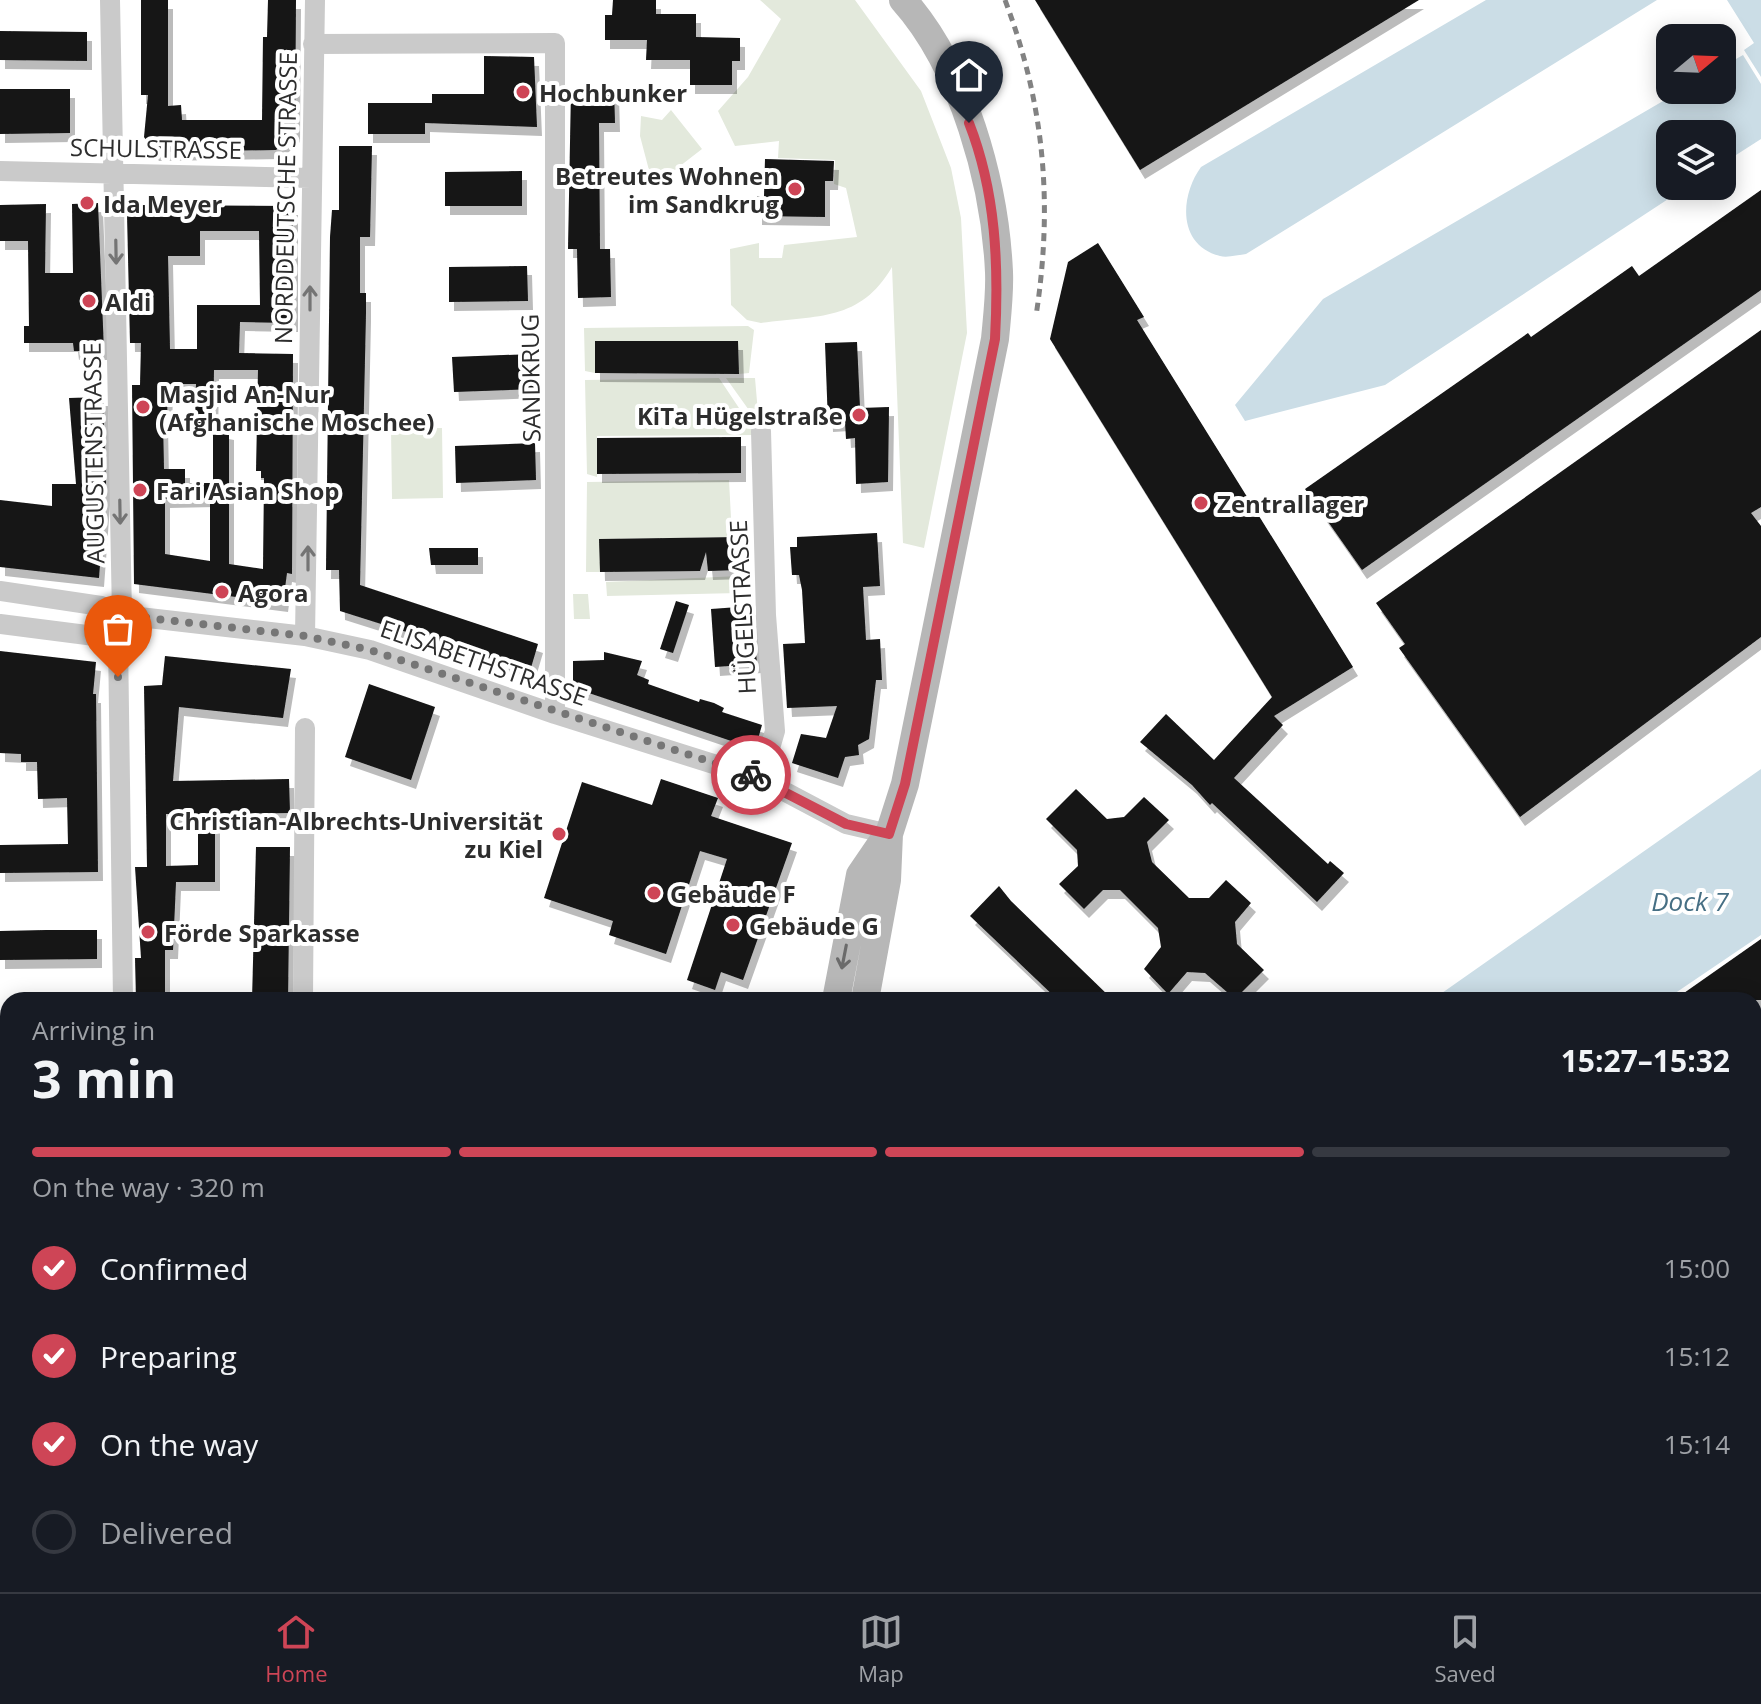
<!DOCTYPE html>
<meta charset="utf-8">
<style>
:root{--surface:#171b24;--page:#242831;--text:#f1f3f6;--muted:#9ea1a6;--line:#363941;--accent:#ce4556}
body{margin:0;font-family:"Open Sans",sans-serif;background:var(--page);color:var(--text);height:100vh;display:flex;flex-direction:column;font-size:30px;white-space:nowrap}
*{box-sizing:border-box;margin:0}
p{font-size:26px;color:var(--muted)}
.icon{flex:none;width:44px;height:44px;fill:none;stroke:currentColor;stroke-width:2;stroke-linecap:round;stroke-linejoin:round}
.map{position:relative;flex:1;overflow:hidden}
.sheet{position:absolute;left:0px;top:992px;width:1762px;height:600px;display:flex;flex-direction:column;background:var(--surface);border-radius:24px 24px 0 0;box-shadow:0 4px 20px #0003}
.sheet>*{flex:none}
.needle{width:52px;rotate:71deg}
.tools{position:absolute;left:1656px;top:24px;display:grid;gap:16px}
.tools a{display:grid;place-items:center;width:80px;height:80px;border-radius:16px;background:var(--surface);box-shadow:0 4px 20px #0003;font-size:40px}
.pin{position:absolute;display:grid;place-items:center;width:68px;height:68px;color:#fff;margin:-82px -34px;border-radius:50% 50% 50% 0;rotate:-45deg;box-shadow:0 0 8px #0007}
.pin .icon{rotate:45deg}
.courier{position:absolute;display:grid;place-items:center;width:80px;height:80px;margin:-40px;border:6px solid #ce4556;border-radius:50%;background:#fff;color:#222;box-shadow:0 2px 10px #0007}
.overview em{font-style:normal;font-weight:700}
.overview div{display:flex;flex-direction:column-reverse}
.overview{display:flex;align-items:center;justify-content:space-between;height:136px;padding:0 32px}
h1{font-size:52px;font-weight:700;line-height:60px}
.bar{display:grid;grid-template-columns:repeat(4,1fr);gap:12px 8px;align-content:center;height:96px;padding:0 32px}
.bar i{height:10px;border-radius:6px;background:var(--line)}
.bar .on{background:var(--accent)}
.bar p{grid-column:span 4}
ol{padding:0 32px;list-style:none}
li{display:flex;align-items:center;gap:24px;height:88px}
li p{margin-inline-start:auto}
li .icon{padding:8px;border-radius:50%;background:var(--accent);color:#fff;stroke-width:4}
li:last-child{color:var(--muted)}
li i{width:44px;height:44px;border:4px solid var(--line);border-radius:50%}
.dock{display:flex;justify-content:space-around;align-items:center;height:112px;border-top:2px solid var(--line);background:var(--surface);font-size:22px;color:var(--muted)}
.dock a{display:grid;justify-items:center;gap:4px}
.dock .on{color:var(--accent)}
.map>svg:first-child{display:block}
</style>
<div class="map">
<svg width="1761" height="1592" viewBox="0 0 1761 1592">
<defs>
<filter id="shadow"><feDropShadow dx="5" dy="9" stdDeviation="0" flood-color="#0004"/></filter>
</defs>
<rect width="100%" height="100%" fill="#fff"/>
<path fill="#e3e9dc" d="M760,0H855L921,91L951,168L961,218L967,333L924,548L903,543L892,267C860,322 817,315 761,323L747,320L731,305L730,249L759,243V258H782L784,245L857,237L846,188L834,184L835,160L778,158L779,141L735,146L718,111L748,77L781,19Z
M671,110L702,149L671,173L650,174L640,136L641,116L662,120Z
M748,326L754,330L749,373L739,374L738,341H596L595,373L585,371L584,328Z
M719,378L757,435L597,436V477L587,474L585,380Z
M726,378H755L758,413H751Z
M442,428L443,498L392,499L391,429Z
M729,480L731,518L740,537L600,539V572H586L587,482Z
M740,576L739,593L607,596L606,582Z
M573,594H588L590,619H574Z
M136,1584H890L893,1592H135Z"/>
<path fill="#cbdde6" d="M1486,0H1657L1246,254C1238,255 1227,258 1220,256C1177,245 1180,196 1201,167Z
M1727,0H1761V77L1744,50L1754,43Z
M1743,55L1761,84V139L1722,164V134H1670V186H1688L1385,385L1245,421L1235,405L1323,299L1682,90H1722V67Z
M1761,769V935L1665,1000H1432Z
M1761,1266V1417L1754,1418V1271Z"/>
<path fill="#141414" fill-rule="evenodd" filter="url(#shadow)" d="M141,0H168V106L181,105L182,120H262L263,37H267L268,0H296L295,133L276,150L154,152L144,137L148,95H141Z
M613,0H656V14H696V37L740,38V61H732V85H690V60H646L647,40H605V15H612Z
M1035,0H1419L1140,170Z
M0,31L87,32V61L0,60Z
M484,56L534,57L537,127L425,123V134H368V103H432V94H484Z
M614,88L615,123H599L600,249H610L611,297L578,298L577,249H568L571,89Z
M0,89H70V133L0,134Z
M339,146H372L370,237H360V293H366V313L360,585L538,644L530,671L340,611L339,570H326L330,237L332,210H339Z
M765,159L834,161L833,181H825V217L757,216V196H764Z
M522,171V206H445V172Z
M1761,190V290L1362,570L1305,489L1528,333L1531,337L1632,266L1639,276Z
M98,203L104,351H74L73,343H24V326H29L28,241H0V205L46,204L45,273H73L72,204Z
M136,205L293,206V323L240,322L239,353L293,354L292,574L287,573L283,603L134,584L132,385H140L141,343H130L127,214ZM200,231H259L260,305H197V349H170L168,256H200ZM214,370H258L256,471H261V478H264L263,569L229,564V431L213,428ZM168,384H196L195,422L213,428V483H185V469H164L163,419L167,420ZM210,498V561L165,554V499Z
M1098,243L1144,317L1137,320L1353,667L1274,716L1283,725L1234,778L1328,864L1330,861L1344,873L1317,902L1212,803L1210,805L1192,785L1140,742L1166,714L1214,760L1272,697L1050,339L1068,262Z
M527,266L528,301L449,302V267Z
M1761,330V507L1751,513L1761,526V637L1520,817L1399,648L1405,644L1376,603Z
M595,341H738L739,374L595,373Z
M857,342L860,408L889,407L888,482L856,484L855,438L846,439L845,422L828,423L825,343Z
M532,354L534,389L454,392L452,357Z
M103,397L106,483L99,578L0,567V500L52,506V484H76L69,398Z
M741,437V473L597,474V438Z
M535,443L536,480L456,483L455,446Z
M877,533L880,586L863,587L866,640L880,639L882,680H876L869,739L858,745L859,755L845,757L838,778L792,763L801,734L826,738L837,706L787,708L783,644L805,643L802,590L799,575H792L790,547H797V537Z
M740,537V570L708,571L706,552L700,571L600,572L599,539Z
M429,548H478V565H431Z
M676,601L689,605L673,653L660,649Z
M752,606L757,664L715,667L711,609Z
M0,651L96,662L93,694H96L98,872L0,873V845L68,844L67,798L38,799L37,762H21V754L0,753Z
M604,652L642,661L637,675L649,680L648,684L699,702L700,699L714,703L724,708L722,712L762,725L755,749L580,690L573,682V661L604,660Z
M165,656L291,669L283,718L179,707L173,781L289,779L290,813L215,814V882H176L173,950H165V1000H136L135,958H141L135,867H147L144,686L162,685ZM166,814H198V865L166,866Z
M369,684L435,707L411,780L345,757Z
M661,779L718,798L711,816L792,843L743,980L721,972L715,990L687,980L727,859L700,851L666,954L609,935L613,921L544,898L582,782L652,805Z
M1076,789L1107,819L1124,817L1144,797L1169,820L1147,842L1152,862L1189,898H1209L1226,880L1251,903L1235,922L1237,944L1264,970L1235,999L1205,973L1187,972L1168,994L1144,969L1161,947L1158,928L1120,890H1103L1084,909L1059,884L1078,866L1077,850L1046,819Z
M256,847H290L288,1000H252Z
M999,886L1011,901L1113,1000H1058L970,916Z
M46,930H97V959L0,960V931Z
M1761,939V1000H1674Z"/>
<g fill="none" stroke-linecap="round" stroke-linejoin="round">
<path stroke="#cacaca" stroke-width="20" d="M110,0L122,615L118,639L123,1000
M313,44L555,43V714
M0,171L311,178
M761,431L766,615L775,731L761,779
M0,591L101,606L122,615L305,636L370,650L555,714L761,779L846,824L889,834
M0,624L118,639
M305,636L315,0
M303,1000L305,728
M0,1077L8,1080
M0,1431L8,1433
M14,1592L16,1584"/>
<path stroke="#b7b7b7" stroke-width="28" d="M836,1000L860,875L888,834
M865,1000L887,880L889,834L905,784L995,339C997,317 1000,294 999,272C995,183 963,67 903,0
M932,1584L937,1592"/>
<path stroke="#828282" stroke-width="5" stroke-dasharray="8 6" stroke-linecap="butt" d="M1005,0C1045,106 1053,205 1036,316"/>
</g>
<defs><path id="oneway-shaft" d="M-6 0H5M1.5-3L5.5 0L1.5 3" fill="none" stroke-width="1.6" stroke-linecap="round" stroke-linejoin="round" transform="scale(2)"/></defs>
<g stroke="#747474">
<use href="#oneway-shaft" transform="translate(116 252) rotate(89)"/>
<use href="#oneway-shaft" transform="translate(310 298) rotate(-90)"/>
<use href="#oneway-shaft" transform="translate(120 512) rotate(89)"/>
<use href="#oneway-shaft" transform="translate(308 558) rotate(-90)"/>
</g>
<use stroke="#6b6b6b" href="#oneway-shaft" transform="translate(844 957) rotate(101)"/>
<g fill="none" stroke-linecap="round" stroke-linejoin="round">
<path stroke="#767676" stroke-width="8" stroke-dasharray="0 14.4" d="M118,677L122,615L305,636L370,650L751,775"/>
<path stroke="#ce4556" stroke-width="10" d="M751,775L846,824L889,834L905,784L995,339C999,265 996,192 969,123"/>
</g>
<g fill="#ce4556" stroke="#fff" stroke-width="3">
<circle cx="523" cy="92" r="8"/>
<circle cx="795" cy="189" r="8"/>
<circle cx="87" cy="203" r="8"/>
<circle cx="89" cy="301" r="8"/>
<circle cx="143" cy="407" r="8"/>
<circle cx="859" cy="415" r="8"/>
<circle cx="140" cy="490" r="8"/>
<circle cx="1201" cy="503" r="8"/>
<circle cx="222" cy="592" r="8"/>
<circle cx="559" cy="834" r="8"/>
<circle cx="654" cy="893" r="8"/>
<circle cx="733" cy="925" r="8"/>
<circle cx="148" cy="932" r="8"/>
</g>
<g text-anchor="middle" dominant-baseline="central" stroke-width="8" stroke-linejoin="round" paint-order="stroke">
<g font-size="24" font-weight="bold" fill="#2d2d2d" stroke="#fff" text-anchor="start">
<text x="539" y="92">Hochbunker</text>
<text x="779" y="175" text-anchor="end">Betreutes Wohnen<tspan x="779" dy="28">im Sandkrug</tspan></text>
<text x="103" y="203">Ida Meyer</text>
<text x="105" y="301">Aldi</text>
<text x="159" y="393">Masjid An-Nur<tspan x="159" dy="28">(Afghanische Moschee)</tspan></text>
<text x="843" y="415" text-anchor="end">KiTa Hügelstraße</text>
<text x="156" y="490">Fari Asian Shop</text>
<text x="1217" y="503">Zentrallager</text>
<text x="238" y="592">Agora</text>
<text x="543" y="820" text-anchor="end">Christian-Albrechts-Universität<tspan x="543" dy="28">zu Kiel</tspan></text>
<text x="670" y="893">Gebäude F</text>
<text x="749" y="925">Gebäude G</text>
<text x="164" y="932">Förde Sparkasse</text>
</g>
<g font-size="24" fill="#2d2d2d" stroke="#fff">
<text transform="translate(156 148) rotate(1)">SCHULSTRASSE</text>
<text transform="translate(285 198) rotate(-89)">NORDDEUTSCHE STRASSE</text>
<text transform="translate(530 378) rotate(-91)">SANDKRUG</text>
<text transform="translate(93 453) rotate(-91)">AUGUSTENSTRASSE</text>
<text transform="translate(742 607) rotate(-93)">HÜGELSTRASSE</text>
<text transform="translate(484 662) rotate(19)">ELISABETHSTRASSE</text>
</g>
<g font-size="26" font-style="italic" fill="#466f84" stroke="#fff">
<text x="1690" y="901">Dock 7</text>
</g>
</g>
</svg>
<div class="tools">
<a><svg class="needle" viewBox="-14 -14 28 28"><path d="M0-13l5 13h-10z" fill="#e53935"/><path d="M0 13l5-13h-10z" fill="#9ea1a6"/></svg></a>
<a><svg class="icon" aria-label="layers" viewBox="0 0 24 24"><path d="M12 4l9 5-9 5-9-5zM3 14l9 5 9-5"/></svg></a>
</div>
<div class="pin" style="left:118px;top:677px;background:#ea580c"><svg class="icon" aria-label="bag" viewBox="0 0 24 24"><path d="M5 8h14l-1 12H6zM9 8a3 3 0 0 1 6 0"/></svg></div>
<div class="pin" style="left:969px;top:123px;background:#1f2937"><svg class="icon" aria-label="home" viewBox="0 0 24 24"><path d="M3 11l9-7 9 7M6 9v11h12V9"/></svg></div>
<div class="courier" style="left:751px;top:775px"><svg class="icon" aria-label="bike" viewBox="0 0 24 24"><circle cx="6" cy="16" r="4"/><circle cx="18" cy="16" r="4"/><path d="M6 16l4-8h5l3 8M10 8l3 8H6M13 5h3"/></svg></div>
<section class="sheet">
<div class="overview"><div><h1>3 min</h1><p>Arriving in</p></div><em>15:27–15:32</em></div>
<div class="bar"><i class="on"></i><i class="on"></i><i class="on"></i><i></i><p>On the way · 320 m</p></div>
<ol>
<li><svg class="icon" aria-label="check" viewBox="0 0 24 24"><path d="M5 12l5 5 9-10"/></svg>Confirmed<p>15:00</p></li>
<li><svg class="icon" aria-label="check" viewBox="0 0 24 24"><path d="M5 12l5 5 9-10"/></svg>Preparing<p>15:12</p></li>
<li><svg class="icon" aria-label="check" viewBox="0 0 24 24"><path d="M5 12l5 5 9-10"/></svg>On the way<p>15:14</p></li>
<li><i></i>Delivered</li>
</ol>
</section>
</div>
<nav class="dock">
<a class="on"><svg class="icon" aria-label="home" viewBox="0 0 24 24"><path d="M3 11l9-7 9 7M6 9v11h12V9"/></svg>Home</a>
<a><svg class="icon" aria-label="map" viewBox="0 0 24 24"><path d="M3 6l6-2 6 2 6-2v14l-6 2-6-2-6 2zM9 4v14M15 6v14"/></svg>Map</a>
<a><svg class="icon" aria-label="saved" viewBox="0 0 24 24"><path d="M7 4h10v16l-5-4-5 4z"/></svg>Saved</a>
</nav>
